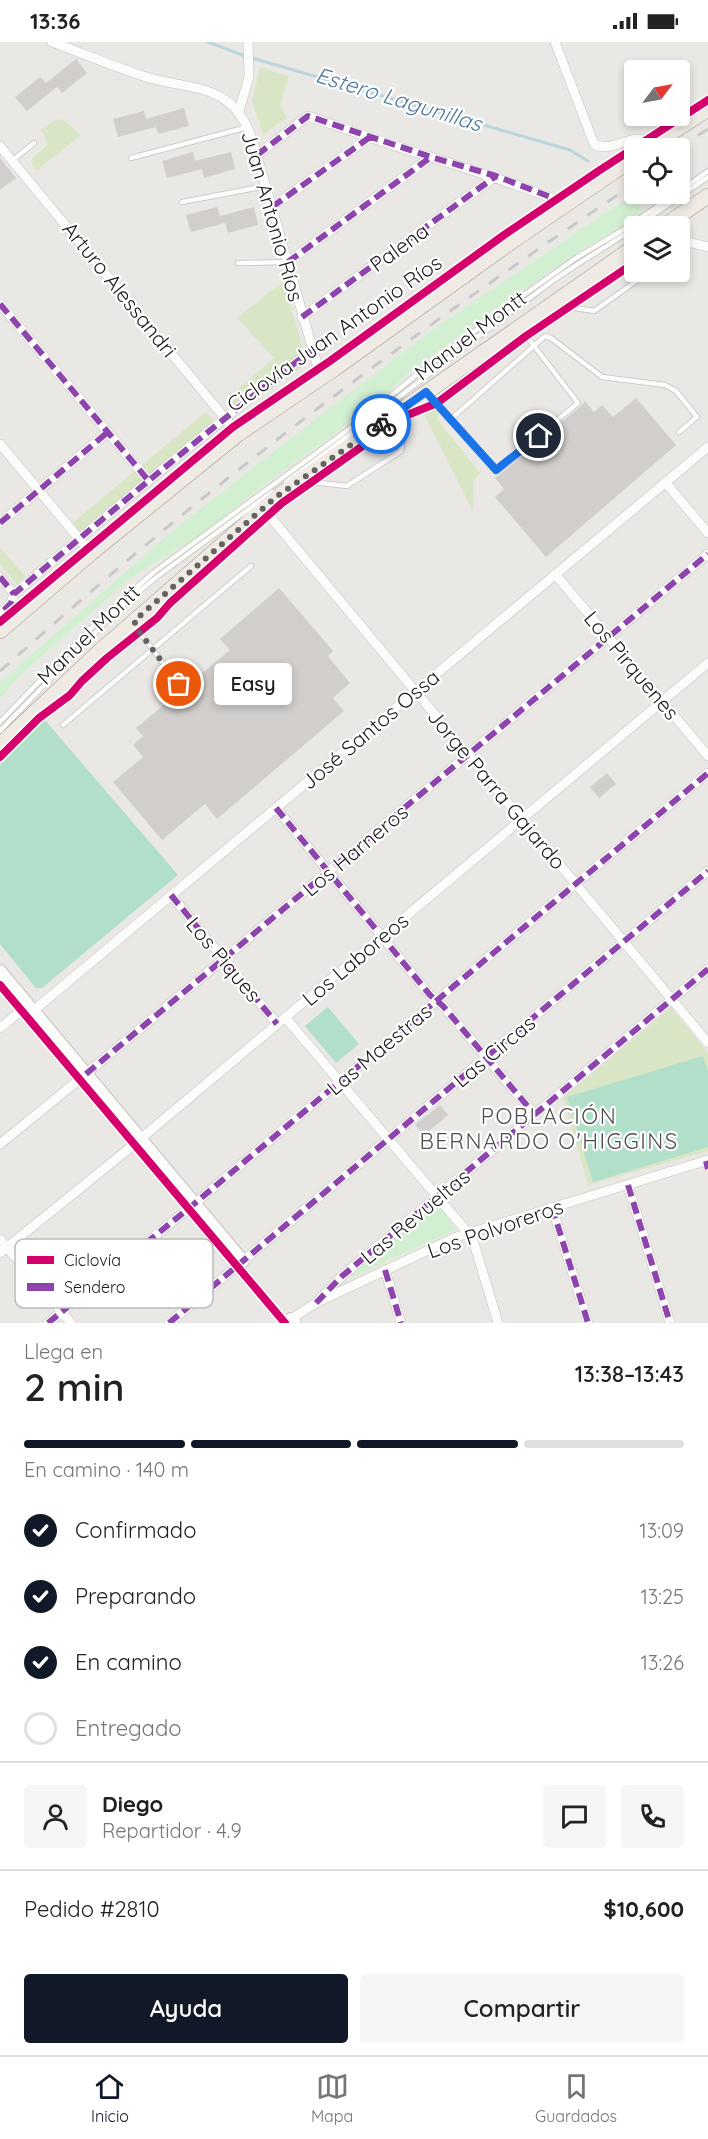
<!DOCTYPE html>
<html lang="es">
<meta charset="utf-8">
<style>
:root{--surface:#fff;--page:#f6f6f6;--text:#222;--muted:#767676;--line:#e0e0e0;--accent:#111827}
body{margin:0;font-family:Quicksand,sans-serif;background:var(--page);color:var(--text);height:100vh;display:flex;flex-direction:column;font-size:22px;white-space:nowrap}
*{box-sizing:border-box;margin:0}
p{font-size:20px;color:var(--muted)}
.icon{flex:none;width:33px;height:33px;fill:none;stroke:currentColor;stroke-width:2;stroke-linecap:round;stroke-linejoin:round}
.map{position:relative;height:1281px;overflow:hidden}
.drawer{display:flex;flex-direction:column;background:var(--surface);flex:1}
.drawer>*{flex:none}
.needle{width:39px;rotate:58deg}
.buttons{position:absolute;left:624px;top:18px;display:grid;gap:12px}
.buttons a{display:grid;place-items:center;width:66px;height:66px;border-radius:6px;background:var(--surface);box-shadow:0 3px 9px #0003;font-size:30px}
.pin{position:absolute;display:grid;place-items:center;width:51px;height:51px;color:#fff;margin:-26px;border:3px solid #fff;border-radius:50%;box-shadow:0 2px 6px #0007}
.courier{position:absolute;display:grid;place-items:center;width:60px;height:60px;margin:-30px;border:4px solid #1a73e8;border-radius:50%;background:#fff;color:#222;box-shadow:0 2px 8px #0007}
.bubble{position:absolute;height:42px;border-radius:6px;background:var(--surface);box-shadow:0 3px 9px #0003;font-size:20px;font-weight:600;line-height:42px;text-align:center}
.head em{font-style:normal;font-weight:600}
.head div{display:flex;flex-direction:column-reverse}
.head{display:flex;align-items:center;justify-content:space-between;height:102px;padding:0 24px}
h1{font-size:39px;font-weight:600;line-height:45px}
.bar{display:grid;grid-template-columns:repeat(4,1fr);gap:9px 6px;align-content:center;height:72px;padding:0 24px}
.bar i{height:8px;border-radius:4px;background:var(--line)}
.bar .current{background:var(--accent)}
.bar p{grid-column:span 4}
.line{display:flex;align-items:center;gap:15px;padding:0 24px;border-top:2px solid var(--line)}
.line div{flex:1}
.round{display:grid;place-items:center;flex:none;width:63px;height:63px;border-radius:6px;background:var(--page)}
ol{padding:0 24px;list-style:none}
li{display:flex;align-items:center;gap:18px;height:66px}
li p{margin-inline-start:auto}
li .icon{padding:6px;border-radius:50%;background:var(--accent);color:#fff;stroke-width:4}
li:last-child{color:var(--muted)}
li i{width:33px;height:33px;border:3px solid var(--line);border-radius:50%}
.button{display:flex;gap:12px;margin-top:auto;padding:12px 24px}
.button a{flex:1;height:69px;border-radius:6px;background:var(--accent);color:#fff;font-size:24px;font-weight:600;line-height:69px;text-align:center}
.button a+a{background:var(--page);color:var(--text)}
.status{display:flex;justify-content:space-between;align-items:center;height:42px;padding:0 30px;background:var(--surface);direction:ltr}
.status svg{height:16px;fill:currentColor}
.dock{display:flex;justify-content:space-around;align-items:center;height:84px;border-top:2px solid var(--line);background:var(--surface);font-size:16px;color:var(--muted)}
.dock a{display:grid;justify-items:center;gap:3px}
.dock .current{color:var(--accent)}
.map>svg:first-child{display:block}
</style>
<div class="status"><b>13:36</b><svg viewBox="0 0 49 12"><path d="M0 12V9h3v3zM5 12V6h3v6zM10 12V3h3v9zM15 12V0h3v12zM26 1h20v11H26zM47 4h2v5h-2z"/></svg></div>
<div class="map">
<svg width="708" height="1281" viewBox="0 0 708 1281">
<rect width="100%" height="100%" fill="#eae8e5"/>
<path fill="#d8e6c5" d="M260,25L289,34L280,63L287,76L263,92L252,60Z
M63,77L81,93L36,129L32,122L31,118L47,103L45,94L40,88L55,78Z
M284,239L307,322L237,371L226,357L274,316L237,276Z
M432,363L440,370L437,377L480,431L473,440L474,465L472,467L422,368Z
M206,370L218,384L82,496L71,482Z
M0,505L25,534L17,542L0,522Z
M671,966L708,1011V1109L588,1143L563,1056Z"/>
<path fill="#d3efd2" d="M632,153L643,170L620,186L586,205L510,257L408,331L382,357L256,449L208,488L132,535L44,612L16,638L0,657V640L171,490L322,372L435,286Z
M435,1160L457,1187L353,1235L349,1233Z"/>
<path fill="#b2dfca" d="M44,677L178,833L42,946H36L0,902V723Z
M328,965L359,1002L336,1021L305,984Z
M703,1014L708,1030V1105L593,1140L567,1055Z"/>
<g fill="none" stroke-linecap="round" stroke-linejoin="round">
<path stroke="#bad6dc" stroke-width="3" d="M208,0L245,14
M252,16L570,108L588,119"/>
</g>
<path fill="#d1cecc" d="M76,17L87,31L62,51L57,45L27,69L15,55L40,35L46,41Z
M184,66L189,84L158,92L156,85L118,95L113,77L144,69L146,77Z
M193,110L195,119L231,110L235,127L204,136L202,127L167,136L162,119Z
M0,116L16,136L0,148Z
M217,165L220,174L254,165L258,183L228,191L225,181L191,190L186,173Z
M636,356L676,403L546,515L495,455L504,447L495,436L581,364L585,359L594,370L602,363L613,375Z
M279,546L333,609L328,614L350,641L333,656L344,669L217,777L205,762L162,798L113,740L143,715L133,703L143,694L136,686L230,608L220,597Z
M607,731L616,742L599,756L590,745Z
M440,1063L448,1073L424,1093L415,1083Z"/>
<g fill="none" stroke-linecap="round" stroke-linejoin="round">
<defs>
<path id="service" d="M131,116L248,85
M13,118L34,101
M680,149L708,129
M182,160L266,144
M637,184L708,135
M238,221L288,220
M557,263L594,269L649,230
M428,352L496,428L578,361L521,287
M451,377L545,294L551,296L602,335L665,343L676,349L697,375L679,390
M308,437L312,440L347,444L401,409L405,369
M286,440C375,375 461,306 550,241C577,221 607,205 634,186
M135,581L140,591L179,642
M0,680L95,582L154,530L364,376L416,333L511,262L576,216L621,189L676,152
M63,683L251,524
M0,689L119,566L158,534L272,450"/>
<path id="minor" d="M52,0C82,11 112,24 143,34C193,50 233,38 253,100L321,336
M555,0L594,102C613,113 634,86 653,103
M239,69L249,35L248,0
M0,104L238,392
M257,113L308,74C349,88 389,103 431,115C477,130 521,143 566,162
M272,165L370,95
M680,198L708,205
M288,220L431,115
M0,262L148,438
M302,275L496,134
M0,402L91,511
M665,440L708,491
M263,466L708,1001
M0,481L108,390
M555,532L708,714
M0,535L14,552
M0,571L11,561L14,552C112,469 210,386 312,308
M276,766L430,953L443,964L535,1073
M171,853L277,982
M33,969L708,405
M285,975L468,1191L474,1201L498,1281
M0,986L28,963
M0,1102L86,1032L708,512
M628,1143L670,1281
M552,1165L588,1281
M0,1197L71,1281
M0,1211L126,1109L708,621
M385,1228L401,1281
M316,1261L341,1235L708,927
M291,1277L316,1261L456,1195L708,1118
M48,1281L194,1162L708,731
M169,1281L708,829"/>
<path id="tertiary" d="M0,929L243,1219
M291,1277L295,1281"/>
<path id="primary" d="M648,106L708,67
M664,184L708,154
M0,589L91,511L238,392L334,327L511,200L634,116
M0,703L100,609L277,455L634,205"/>
</defs>
<use href="#service" stroke="#c3c2c1" stroke-width="6"/>
<use href="#minor" stroke="#c3c2c1" stroke-width="10"/>
<use href="#tertiary" stroke="#c3c2c1" stroke-width="14"/>
<use href="#primary" stroke="#9f9483" stroke-width="16"/>
<use href="#service" stroke="#fcfcfb" stroke-width="4.5"/>
<use href="#minor" stroke="#fcfcfb" stroke-width="9"/>
<use href="#tertiary" stroke="#fcfcfb" stroke-width="12"/>
<use href="#primary" stroke="#efeae4" stroke-width="15"/>
<path stroke="#c9c9c8" stroke-width="3" stroke-dasharray="12 12" stroke-linecap="butt" d="M677,106L708,87
M0,629C68,569 137,509 208,452C345,342 488,240 634,142"/>
<path stroke="#8e44ad" stroke-width="6" stroke-dasharray="12 6" stroke-linecap="butt" d="M257,113L308,74L431,115L496,134L561,159
M272,165L370,95
M288,220L431,115
M0,262L148,438
M302,275L496,134
M0,481L108,390
M0,535L14,552
M4,568L11,561L14,552C112,469 210,386 312,308
M276,766L430,953L443,964L535,1073
M171,853L277,982
M86,1032L708,512
M706,1119L708,1127
M628,1143L670,1281
M552,1165L588,1281
M385,1228L401,1281
M316,1261L341,1235L708,927
M48,1281L194,1162L708,731
M169,1281L708,829"/>
<defs>
<path id="cycleway" d="M0,580L233,385L330,319L504,193L600,128L708,58
M0,715L39,676L70,653L82,639L107,616L157,576L170,561L282,461L405,374L437,361L526,294L634,221
M0,943L285,1281"/>
</defs>
<use href="#cycleway" stroke="#fff" stroke-width="11"/>
<use href="#cycleway" stroke="#d6006c" stroke-width="8"/>
</g>
<g fill="none" stroke-linecap="round" stroke-linejoin="round">
<path stroke="#646362" stroke-width="6" stroke-dasharray="0 10.8" d="M179,642L140,591L134,579L276,455L381,382"/>
<path stroke="#1a73e8" stroke-width="8" d="M381,382L426,350L496,428L539,394"/>
</g>
<g text-anchor="middle" dominant-baseline="central" stroke-width="4.5" stroke-linejoin="round" paint-order="stroke">
<g font-size="21" fill="#1c1c1c" stroke="#fff">
<text transform="translate(273 174) rotate(74)">Juan Antonio Ríos</text>
<text transform="translate(399 205) rotate(-36)">Palena</text>
<text transform="translate(120 247) rotate(51)">Arturo Alessandri</text>
<text transform="translate(334 291) rotate(-35)">Ciclovía Juan Antonio Ríos</text>
<text transform="translate(470 293) rotate(-37)">Manuel Montt</text>
<text transform="translate(88 592) rotate(-44)">Manuel Montt</text>
<text transform="translate(632 623) rotate(50)">Los Pirquenes</text>
<text transform="translate(370 687) rotate(-40)">José Santos Ossa</text>
<text transform="translate(497 747) rotate(50)">Jorge Parra Gajardo</text>
<text transform="translate(355 808) rotate(-40)">Los Harneros</text>
<text transform="translate(224 917) rotate(50)">Los Piques</text>
<text transform="translate(355 917) rotate(-40)">Los Laboreos</text>
<text transform="translate(379 1007) rotate(-40)">Las Maestras</text>
<text transform="translate(494 1009) rotate(-40)">Las Circas</text>
<text transform="translate(415 1174) rotate(-40)">Las Revueltas</text>
<text transform="translate(495 1186) rotate(-19)">Los Polvoreros</text>
</g>
<g font-size="22" font-style="italic" fill="#4c799e" stroke="#fff">
<text transform="translate(399 57) rotate(17)">Estero Lagunillas</text>
</g>
<g font-size="22" letter-spacing="1.5" fill="#4f4f4f" stroke="#fff">
<text x="549" y="1074">POBLACIÓN<tspan x="549" dy="25">BERNARDO O'HIGGINS</tspan></text>
</g>
</g>
<rect x="15" y="1197" width="198" height="69" rx="9" fill="#fff" stroke="#bbb" stroke-width="1.5"/>
<rect x="27" y="1214" width="27" height="8" fill="#d6006c"/>
<rect x="27" y="1241" width="27" height="8" fill="#8e44ad"/>
<g font-size="16" fill="#1c1c1c">
<text x="64" y="1224">Ciclovía</text>
<text x="64" y="1251">Sendero</text>
</g>
</svg>
<div class="buttons">
<a><svg class="needle" viewBox="-14 -14 28 28"><path d="M0-13l5 13h-10z" fill="#e53935"/><path d="M0 13l5-13h-10z" fill="#767676"/></svg></a>
<a><svg class="icon" aria-label="locate" viewBox="0 0 24 24"><circle cx="12" cy="12" r="6"/><path d="M12 2v4M12 18v4M2 12h4M18 12h4"/></svg></a>
<a><svg class="icon" aria-label="layers" viewBox="0 0 24 24"><path d="M12 4l9 5-9 5-9-5zM3 14l9 5 9-5"/></svg></a>
</div>
<div class="pin" style="left:179px;top:642px;background:#ea580c"><svg class="icon" aria-label="bag" viewBox="0 0 24 24"><path d="M5 8h14l-1 12H6zM9 8a3 3 0 0 1 6 0"/></svg></div>
<div class="pin" style="left:539px;top:394px;background:#1f2937"><svg class="icon" aria-label="home" viewBox="0 0 24 24"><path d="M3 11l9-7 9 7M6 9v11h12V9"/></svg></div>
<div class="courier" style="left:381px;top:382px"><svg class="icon" aria-label="bike" viewBox="0 0 24 24"><circle cx="6" cy="16" r="4"/><circle cx="18" cy="16" r="4"/><path d="M6 16l4-8h5l3 8M10 8l3 8H6M13 5h3"/></svg></div>
<div class="bubble" style="left:214px;top:621px;width:78px">Easy</div>
</div>
<section class="drawer">
<div class="head"><div><h1>2 min</h1><p>Llega en</p></div><em>13:38–13:43</em></div>
<div class="bar"><i class="current"></i><i class="current"></i><i class="current"></i><i></i><p>En camino · 140 m</p></div>
<ol>
<li><svg class="icon" aria-label="check" viewBox="0 0 24 24"><path d="M5 12l5 5 9-10"/></svg>Confirmado<p>13:09</p></li>
<li><svg class="icon" aria-label="check" viewBox="0 0 24 24"><path d="M5 12l5 5 9-10"/></svg>Preparando<p>13:25</p></li>
<li><svg class="icon" aria-label="check" viewBox="0 0 24 24"><path d="M5 12l5 5 9-10"/></svg>En camino<p>13:26</p></li>
<li><i></i>Entregado</li>
</ol>
<div class="line" style="height:108px"><a class="round"><svg class="icon" aria-label="person" viewBox="0 0 24 24"><circle cx="12" cy="8" r="4"/><path d="M4 21q1-7 8-7t8 7"/></svg></a><div><b>Diego</b><p>Repartidor · 4.9</p></div><a class="round"><svg class="icon" aria-label="chat" viewBox="0 0 24 24"><path d="M4 5h16v11H9l-5 4z"/></svg></a><a class="round"><svg class="icon" aria-label="phone" viewBox="0 0 24 24"><path d="M5 4h4l2 5-3 2q2 4 5 5l2-3 5 2v4C11 20 4 13 5 4z"/></svg></a></div>
<div class="line" style="height:78px"><div>Pedido #2810</div><b>$10,600</b></div>
<div class="button"><a>Ayuda</a><a>Compartir</a></div>
</section>
<nav class="dock">
<a class="current"><svg class="icon" aria-label="home" viewBox="0 0 24 24"><path d="M3 11l9-7 9 7M6 9v11h12V9"/></svg>Inicio</a>
<a><svg class="icon" aria-label="map" viewBox="0 0 24 24"><path d="M3 6l6-2 6 2 6-2v14l-6 2-6-2-6 2zM9 4v14M15 6v14"/></svg>Mapa</a>
<a><svg class="icon" aria-label="saved" viewBox="0 0 24 24"><path d="M7 4h10v16l-5-4-5 4z"/></svg>Guardados</a>
</nav>
